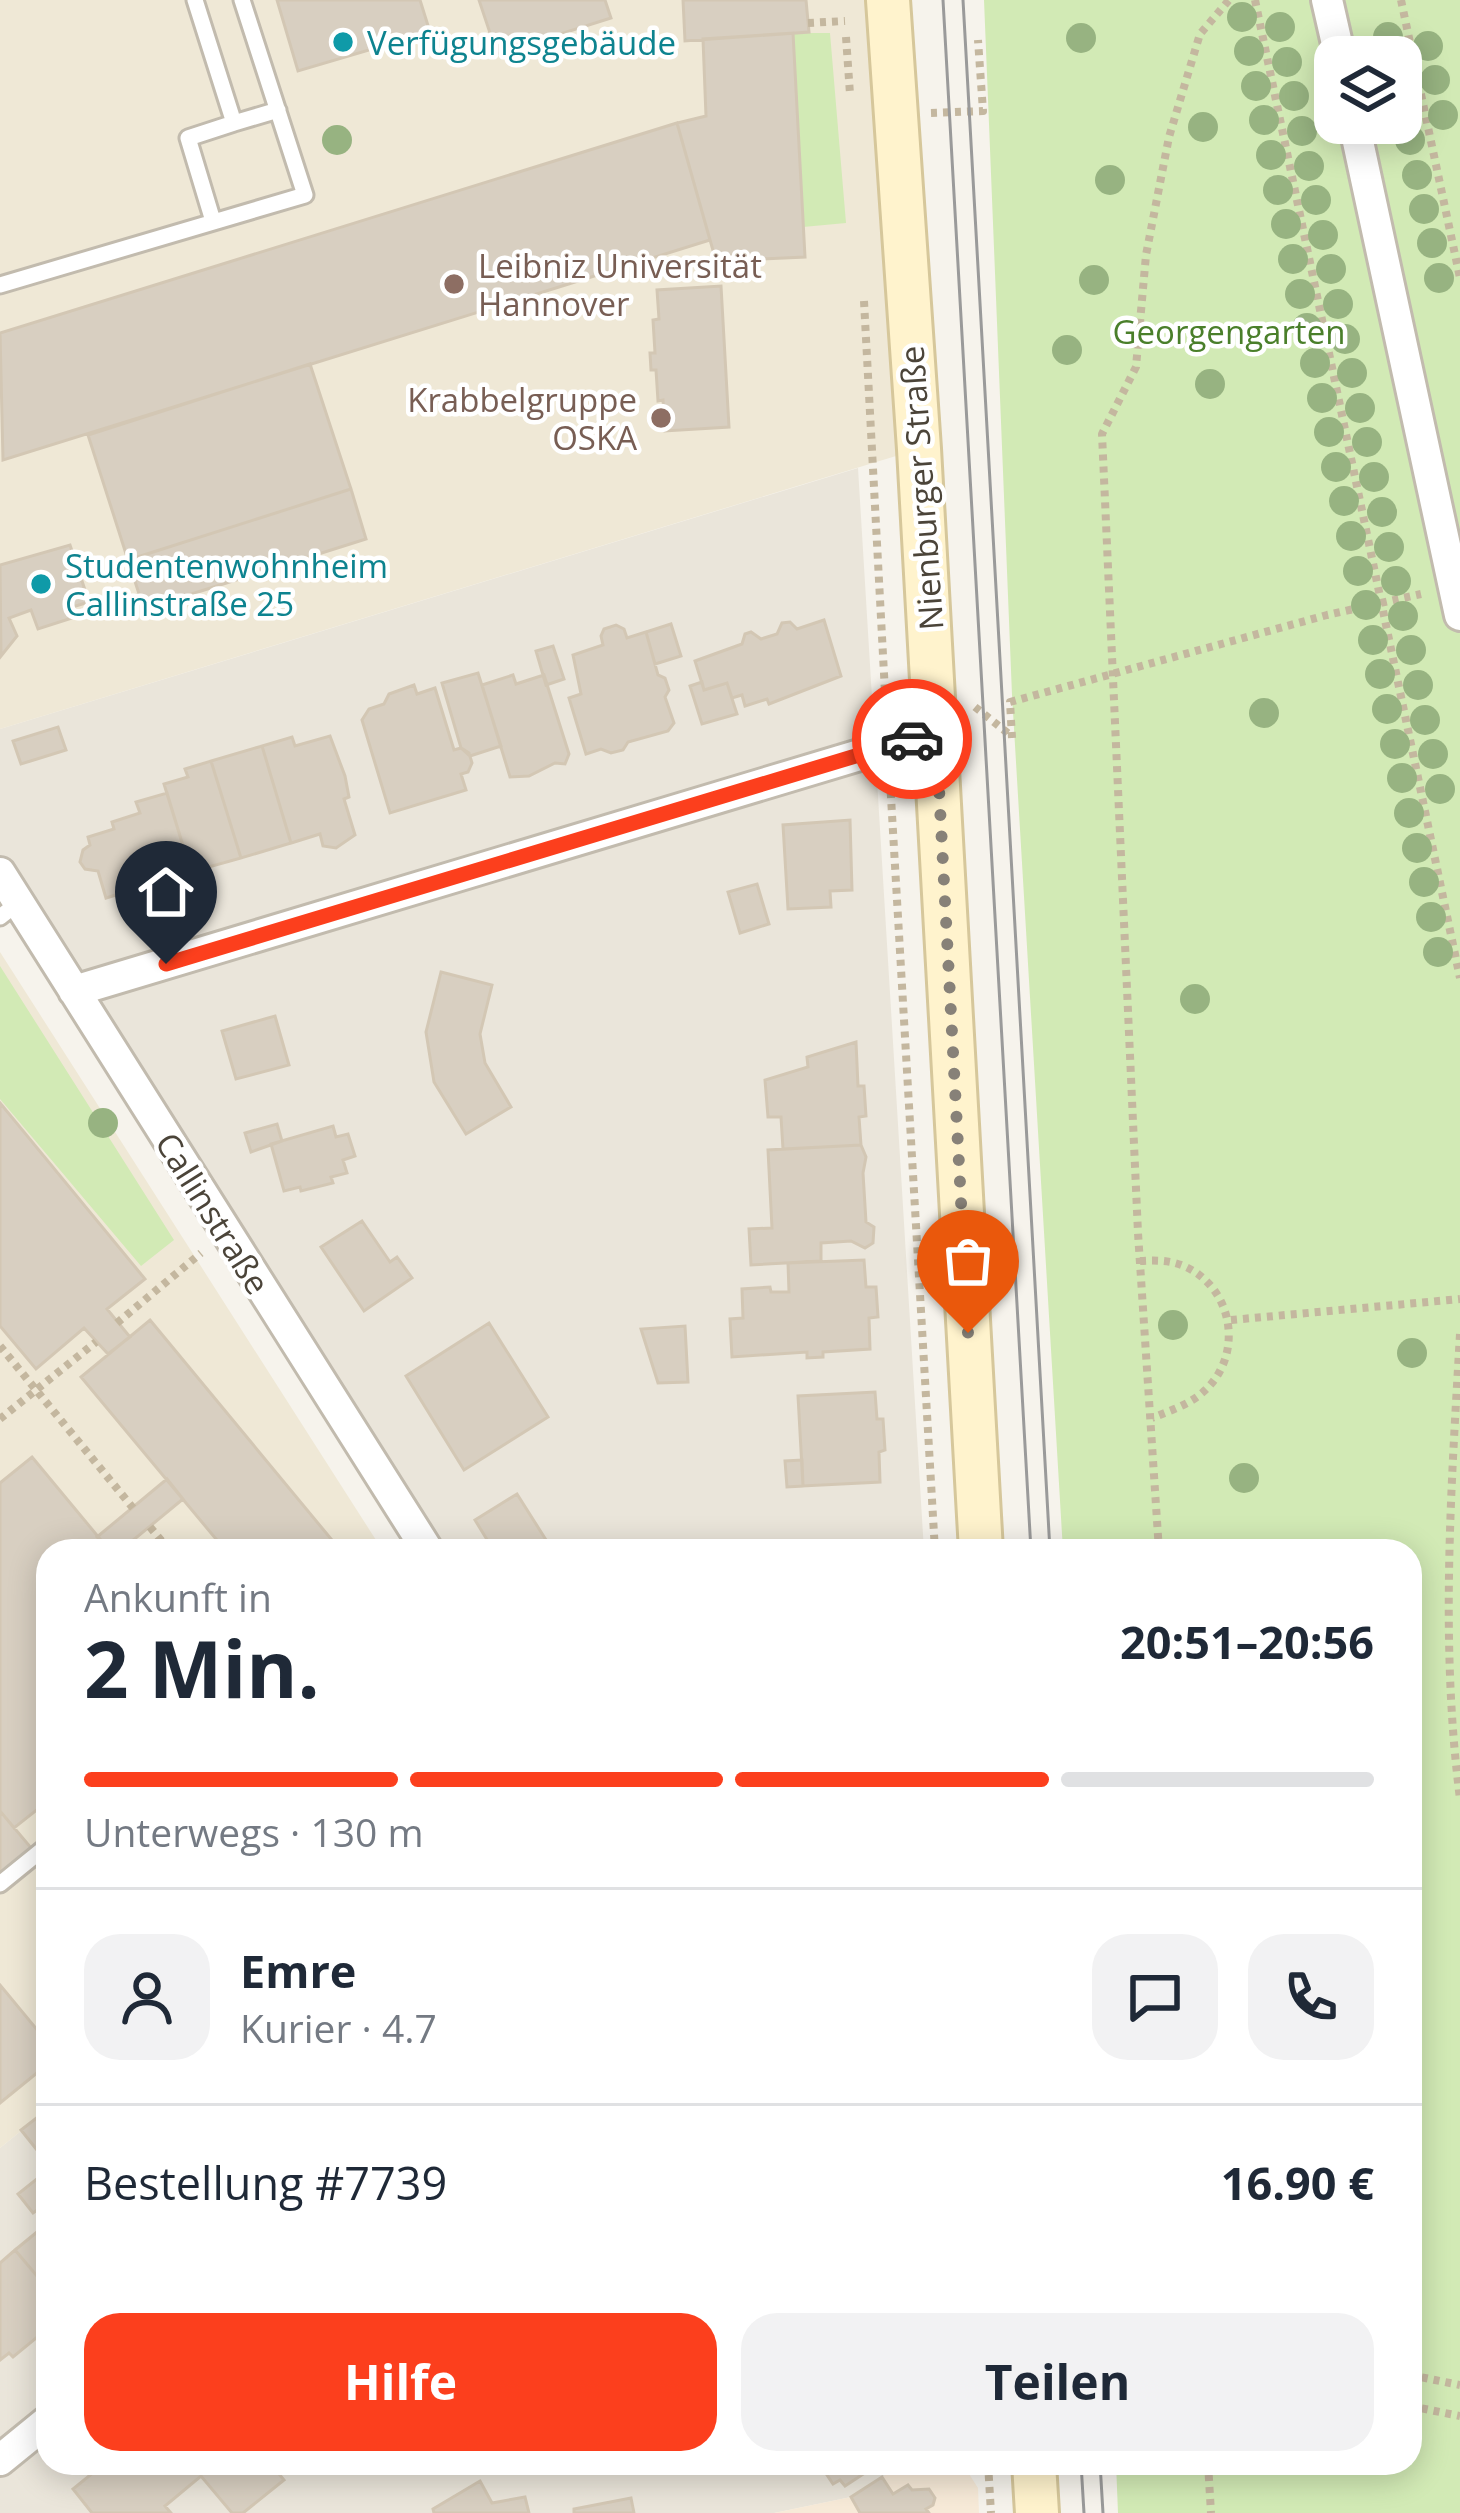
<!DOCTYPE html>
<html lang="de">
<meta charset="utf-8">
<style>
:root{--surface:#fff;--page:#f2f2f3;--text:#1f2937;--muted:#747a83;--line:#e0e1e3;--accent:#fc3f1d}
body{margin:0;font-family:"Open Sans",sans-serif;background:var(--page);color:var(--text);height:100vh;display:flex;flex-direction:column;font-size:45px;white-space:nowrap}
*{box-sizing:border-box;margin:0}
p{font-size:39px;color:var(--muted)}
.icon{flex:none;width:66px;height:66px;fill:none;stroke:currentColor;stroke-width:2;stroke-linecap:round;stroke-linejoin:round}
.map{position:relative;flex:1;overflow:hidden}
.side{position:absolute;left:36px;top:1539px;width:1386px;height:936px;display:flex;flex-direction:column;background:var(--surface);border-radius:36px;box-shadow:0 6px 30px #0003}
.side>*{flex:none}
.buttons{position:absolute;left:1314px;top:36px;display:grid;gap:24px}
.buttons a{display:grid;place-items:center;width:108px;height:108px;border-radius:24px;background:var(--surface);box-shadow:0 6px 30px #0003;font-size:60px}
.pin{position:absolute;display:grid;place-items:center;width:102px;height:102px;color:#fff;margin:-123px -51px;border-radius:50% 50% 50% 0;rotate:-45deg;box-shadow:0 0 12px #0007}
.pin .icon{rotate:45deg}
.courier{position:absolute;display:grid;place-items:center;width:120px;height:120px;margin:-60px;border:9px solid #fc3f1d;border-radius:50%;background:#fff;color:#222;box-shadow:0 3px 15px #0007}
.headline em{font-style:normal;font-weight:700}
.headline div{display:flex;flex-direction:column-reverse}
.headline{display:flex;align-items:center;justify-content:space-between;height:204px;padding:0 48px}
h1{font-size:78px;font-weight:700;line-height:90px}
.bar{display:grid;grid-template-columns:repeat(4,1fr);gap:18px 12px;align-content:center;height:144px;padding:0 48px}
.bar i{height:15px;border-radius:9px;background:var(--line)}
.bar .current{background:var(--accent)}
.bar p{grid-column:span 4}
.line{display:flex;align-items:center;gap:30px;padding:0 48px;border-top:3px solid var(--line)}
.line div{flex:1}
.round{display:grid;place-items:center;flex:none;width:126px;height:126px;border-radius:36px;background:var(--page)}
.cta{display:flex;gap:24px;margin-top:auto;padding:24px 48px}
.cta a{flex:1;height:138px;border-radius:36px;background:var(--accent);color:#fff;font-size:48px;font-weight:700;line-height:138px;text-align:center}
.cta a+a{background:var(--page);color:var(--text)}
.map>svg:first-child{display:block}
</style>
<div class="map">
<svg width="1460" height="2513" viewBox="0 0 1460 2513">
<rect width="100%" height="100%" fill="#f6f3ec"/>
<path fill="#eae5da" d="M858,468L924,1551H428L0,873V729Z
M48,2109V2463H904L851,2497L774,2513H0V2148Z"/>
<path fill="#f7ead8" d="M904,2463H962L978,2488L979,2513H774L851,2497Z"/>
<path fill="#efe8d6" d="M0,0H888L919,449L0,729Z
M0,952L383,1551H48V2109L0,2148Z"/>
<path fill="#d2eab5" fill-rule="evenodd" d="M984,0H1460V2513H1118L1116,2463H1410V1551H1063L1012,695ZM1335,57H1401V123H1335Z
M793,33H830L846,223L803,227Z
M0,966L174,1240L141,1266L0,1099Z"/>
<path fill="#d8cfc1" stroke="#d3c7b4" stroke-width="3" d="M277,0H420L430,32L298,71Z
M479,0H605L611,18L497,54Z
M683,0H806L809,32L685,41Z
M793,33L805,257L716,261L677,123L706,116L703,39Z
M677,123L710,240L3,460L0,333Z
M721,286L729,427L665,431L663,400L658,401L656,370H651L650,353H655L653,320L659,319L657,290Z
M310,364L351,489L128,560L88,435Z
M351,489L366,539L144,609L128,560Z
M70,545L89,602L69,608L72,618L38,629L31,610L9,618L17,636L1,656L0,565Z
M824,620L841,676L769,704L767,699L745,706L742,695L732,698L727,683L704,690L695,661L742,644L745,634L751,632L761,639L777,634L782,623L790,622L797,629Z
M671,624L681,656L655,664L646,632Z
M616,625L624,629L627,638L646,632L658,675L665,678L669,690L665,697L674,723L668,731L628,742L623,750L611,753L601,749L586,754L569,698L581,694L573,655L603,645L601,636L604,629Z
M553,646L564,679L546,685L536,651Z
M478,673L501,746L470,756L461,748L442,683Z
M513,675L516,684L544,675L569,754L565,764L555,763L529,776L510,777L482,685Z
M702,682L704,690L727,683L737,714L702,724L690,686Z
M414,685L417,694L435,688L454,750L461,748L469,753L472,763L468,772L461,774L466,790L390,813L362,720L369,709L384,704L389,694Z
M58,727L66,750L21,764L13,741Z
M330,736L345,776L349,797L344,799L355,835L336,848L323,846L320,834L291,843L262,746L292,737L295,746Z
M262,746L291,843L241,858L211,761Z
M211,761L241,858L191,872L164,784L188,777L185,769Z
M167,793L191,872L166,880L169,892L135,902L132,890L106,898L98,871L85,869L80,862L83,850L90,845L88,837L114,829L112,822L140,813L136,802Z
M850,820L852,890L830,891L831,907L788,909L783,825Z
M757,884L769,924L740,933L728,892Z
M441,972L492,985L480,1034L485,1063L511,1107L466,1134L434,1082L426,1032Z
M275,1016L289,1065L236,1079L222,1031Z
M856,1042L858,1086H864L866,1116L859,1117L861,1145L783,1149L781,1117H768L765,1080L808,1067L807,1057Z
M0,1103L145,1279L107,1309L130,1337L108,1354L84,1328L36,1369L0,1326Z
M277,1124L282,1141L251,1152L245,1133Z
M333,1126L336,1137L348,1134L355,1156L343,1160L347,1173L331,1177L333,1183L301,1191L300,1187L284,1191L271,1144Z
M861,1145L866,1157L863,1173L866,1222L874,1227L873,1243L865,1248L851,1241L821,1243V1261L751,1265L749,1229L772,1228L768,1150Z
M362,1221L390,1262L397,1257L412,1278L364,1311L321,1247Z
M864,1260L866,1287H876L878,1317L869,1318L870,1349L823,1352V1357L807,1358V1352L732,1357L730,1319L743,1318L742,1289L770,1287L771,1292H789L788,1263Z
M150,1320L341,1551H226L81,1377Z
M489,1323L548,1417L464,1470L406,1376Z
M685,1326L688,1382L658,1383L641,1329Z
M875,1392L877,1419H883L885,1450L879,1452L880,1482L803,1486L798,1396Z
M32,1457L110,1551H48V1801L14,1828L0,1811V1483Z
M802,1460L803,1486L787,1487L785,1461Z
M167,1479L183,1499L120,1551H110L97,1537Z
M517,1494L553,1551H494L475,1520Z
M0,1811L32,1849L0,1876Z
M0,1985L48,2043V2064L0,2103Z
M48,2109V2147L45,2143L37,2150L21,2130Z
M48,2170V2218L40,2208L33,2213L18,2194Z
M48,2223V2289L15,2250Z
M15,2250L48,2289V2321L42,2326L46,2330L13,2357L9,2353L0,2360V2263Z
M105,2463H270L284,2480L243,2513H232L201,2476L165,2506L171,2513H92L73,2489Z
M819,2463H876L877,2465L845,2486L840,2480L833,2484Z
M882,2477L893,2494L908,2485L912,2490L929,2489L935,2498L933,2505L926,2509L929,2513H860L851,2497Z
M480,2481L492,2503L525,2497L529,2513H434L433,2509Z
M631,2498L634,2513H574V2509Z"/>
<g fill="none" stroke-linecap="round" stroke-linejoin="round">
<defs>
<path id="lane" d="M195,0L234,123L188,138L213,221
M234,123L278,110
M0,285L305,195L242,0
M0,917L19,902
M0,1884L48,1845"/>
<path id="street" d="M1327,0L1340,57
M1354,123L1460,615
M0,873L428,1551
M74,991L936,732
M0,2460L48,2421"/>
<path id="secondary" d="M888,0L919,449L981,1551
M1034,2463L1037,2513"/>
</defs>
<use href="#lane" stroke="#c2bbae" stroke-width="21"/>
<use href="#street" stroke="#c2bbae" stroke-width="36"/>
<use href="#secondary" stroke="#d6c79b" stroke-width="48"/>
<path stroke="#c4b79f" stroke-width="8" stroke-dasharray="6 6" stroke-linecap="butt" d="M1255,0L1460,978
M1401,0L1460,278
M808,23L845,21
M846,37L850,94
M931,113L983,111L978,40
M864,301L886,711
M975,707L1010,735
M1012,738L1010,702L1327,615L1421,594
M890,780L935,1551
M1140,1261C1156,1260 1171,1260 1186,1267C1235,1290 1244,1358 1202,1393C1188,1405 1169,1411 1152,1418
M1231,1320L1460,1299
M117,1323L201,1253
M1460,1334C1451,1489 1440,1645 1460,1799
M0,1346L133,1508
M0,1419L96,1342
M150,1527L170,1551
M1159,1551L1138,1233L1102,434L1136,367L1146,255L1169,137L1200,34L1229,0
M1410,2375L1460,2385
M1410,2406L1460,2416
M988,2463L991,2513
M1208,2463L1211,2513"/>
<use href="#lane" stroke="#fff" stroke-width="15"/>
<use href="#street" stroke="#fff" stroke-width="30"/>
<use href="#secondary" stroke="#fff3cd" stroke-width="42"/>
<path stroke="#9a9a9a" stroke-width="3" d="M943,0L1031,1551
M963,0L1050,1551
M1081,2463L1084,2513
M1100,2463L1103,2513"/>
</g>
<g fill="#97b381">
<circle cx="1242" cy="17" r="15"/>
<circle cx="1280" cy="27" r="15"/>
<circle cx="1388" cy="37" r="15"/>
<circle cx="1081" cy="38" r="15"/>
<circle cx="1428" cy="46" r="15"/>
<circle cx="1249" cy="51" r="15"/>
<circle cx="1287" cy="62" r="15"/>
<circle cx="1435" cy="80" r="15"/>
<circle cx="1256" cy="86" r="15"/>
<circle cx="1294" cy="96" r="15"/>
<circle cx="1443" cy="115" r="15"/>
<circle cx="1264" cy="120" r="15"/>
<circle cx="1203" cy="127" r="15"/>
<circle cx="1302" cy="131" r="15"/>
<circle cx="337" cy="140" r="15"/>
<circle cx="1410" cy="140" r="15"/>
<circle cx="1271" cy="155" r="15"/>
<circle cx="1309" cy="166" r="15"/>
<circle cx="1417" cy="175" r="15"/>
<circle cx="1110" cy="180" r="15"/>
<circle cx="1278" cy="190" r="15"/>
<circle cx="1316" cy="200" r="15"/>
<circle cx="1424" cy="209" r="15"/>
<circle cx="1286" cy="224" r="15"/>
<circle cx="1323" cy="235" r="15"/>
<circle cx="1432" cy="243" r="15"/>
<circle cx="1293" cy="259" r="15"/>
<circle cx="1331" cy="269" r="15"/>
<circle cx="1439" cy="278" r="15"/>
<circle cx="1094" cy="280" r="15"/>
<circle cx="1300" cy="294" r="15"/>
<circle cx="1338" cy="304" r="15"/>
<circle cx="1307" cy="328" r="15"/>
<circle cx="1345" cy="339" r="15"/>
<circle cx="1067" cy="350" r="15"/>
<circle cx="1315" cy="363" r="15"/>
<circle cx="1352" cy="373" r="15"/>
<circle cx="1210" cy="384" r="15"/>
<circle cx="1322" cy="398" r="15"/>
<circle cx="1360" cy="408" r="15"/>
<circle cx="1329" cy="432" r="15"/>
<circle cx="1367" cy="442" r="15"/>
<circle cx="1336" cy="467" r="15"/>
<circle cx="1374" cy="477" r="15"/>
<circle cx="1344" cy="501" r="15"/>
<circle cx="1382" cy="512" r="15"/>
<circle cx="1351" cy="536" r="15"/>
<circle cx="1389" cy="547" r="15"/>
<circle cx="1358" cy="571" r="15"/>
<circle cx="1396" cy="581" r="15"/>
<circle cx="1366" cy="605" r="15"/>
<circle cx="1403" cy="616" r="15"/>
<circle cx="1373" cy="640" r="15"/>
<circle cx="1411" cy="650" r="15"/>
<circle cx="1380" cy="674" r="15"/>
<circle cx="1418" cy="685" r="15"/>
<circle cx="1387" cy="709" r="15"/>
<circle cx="1264" cy="713" r="15"/>
<circle cx="1425" cy="720" r="15"/>
<circle cx="1395" cy="744" r="15"/>
<circle cx="1433" cy="754" r="15"/>
<circle cx="1402" cy="778" r="15"/>
<circle cx="1440" cy="789" r="15"/>
<circle cx="1409" cy="813" r="15"/>
<circle cx="1417" cy="848" r="15"/>
<circle cx="1424" cy="882" r="15"/>
<circle cx="1431" cy="917" r="15"/>
<circle cx="1438" cy="952" r="15"/>
<circle cx="1195" cy="999" r="15"/>
<circle cx="103" cy="1123" r="15"/>
<circle cx="1173" cy="1325" r="15"/>
<circle cx="1412" cy="1353" r="15"/>
<circle cx="1244" cy="1478" r="15"/>
</g>
<g fill="none" stroke-linecap="round" stroke-linejoin="round">
<path stroke="#878178" stroke-width="12" stroke-dasharray="0 21.6" d="M912,739L936,732L968,1333"/>
<path stroke="#fc3f1d" stroke-width="15" d="M166,964L912,739"/>
</g>
<g fill="#0f9aa8" stroke="#fff" stroke-width="4.5">
<circle cx="343" cy="42" r="12"/>
<circle cx="41" cy="584" r="12"/>
</g>
<g fill="#8d6e63" stroke="#fff" stroke-width="4.5">
<circle cx="454" cy="284" r="12"/>
<circle cx="661" cy="418" r="12"/>
</g>
<g text-anchor="middle" dominant-baseline="central" stroke-width="9" stroke-linejoin="round" paint-order="stroke">
<g font-size="33" fill="#0d838f" stroke="#fff" text-anchor="start">
<text x="367" y="42">Verfügungsgebäude</text>
<text x="65" y="565">Studentenwohnheim<tspan x="65" dy="38">Callinstraße 25</tspan></text>
</g>
<g font-size="33" fill="#785e54" stroke="#fff" text-anchor="start">
<text x="478" y="265">Leibniz Universität<tspan x="478" dy="38">Hannover</tspan></text>
<text x="637" y="399" text-anchor="end">Krabbelgruppe<tspan x="637" dy="38">OSKA</tspan></text>
</g>
<g font-size="33" fill="#4a7f2a" stroke="#fff">
<text x="1229" y="331">Georgengarten</text>
</g>
<g font-size="33" fill="#4b4439" stroke="#fff">
<text transform="translate(921 488) rotate(-94)">Nienburger Straße</text>
<text transform="translate(213 1213) rotate(58)">Callinstraße</text>
</g>
</g>
</svg>
<div class="buttons">
<a><svg class="icon" aria-label="layers" viewBox="0 0 24 24"><path d="M12 4l9 5-9 5-9-5zM3 14l9 5 9-5"/></svg></a>
</div>
<div class="pin" style="left:968px;top:1333px;background:#ea580c"><svg class="icon" aria-label="bag" viewBox="0 0 24 24"><path d="M5 8h14l-1 12H6zM9 8a3 3 0 0 1 6 0"/></svg></div>
<div class="pin" style="left:166px;top:964px;background:#1f2937"><svg class="icon" aria-label="home" viewBox="0 0 24 24"><path d="M3 11l9-7 9 7M6 9v11h12V9"/></svg></div>
<div class="courier" style="left:912px;top:739px"><svg class="icon" aria-label="car" viewBox="0 0 24 24"><path d="M5 17H2v-5l4-1 3-4h7l3 4 3 1v5h-3M9 17h6M6 11h13"/><circle cx="7" cy="17" r="2"/><circle cx="17" cy="17" r="2"/></svg></div>
<section class="side">
<div class="headline"><div><h1>2 Min.</h1><p>Ankunft in</p></div><em>20:51–20:56</em></div>
<div class="bar"><i class="current"></i><i class="current"></i><i class="current"></i><i></i><p>Unterwegs · 130 m</p></div>
<div class="line" style="height:216px"><a class="round"><svg class="icon" aria-label="person" viewBox="0 0 24 24"><circle cx="12" cy="8" r="4"/><path d="M4 21q1-7 8-7t8 7"/></svg></a><div><b>Emre</b><p>Kurier · 4.7</p></div><a class="round"><svg class="icon" aria-label="chat" viewBox="0 0 24 24"><path d="M4 5h16v11H9l-5 4z"/></svg></a><a class="round"><svg class="icon" aria-label="phone" viewBox="0 0 24 24"><path d="M5 4h4l2 5-3 2q2 4 5 5l2-3 5 2v4C11 20 4 13 5 4z"/></svg></a></div>
<div class="line" style="height:156px"><div>Bestellung #7739</div><b>16.90 €</b></div>
<div class="cta"><a>Hilfe</a><a>Teilen</a></div>
</section>
</div>
